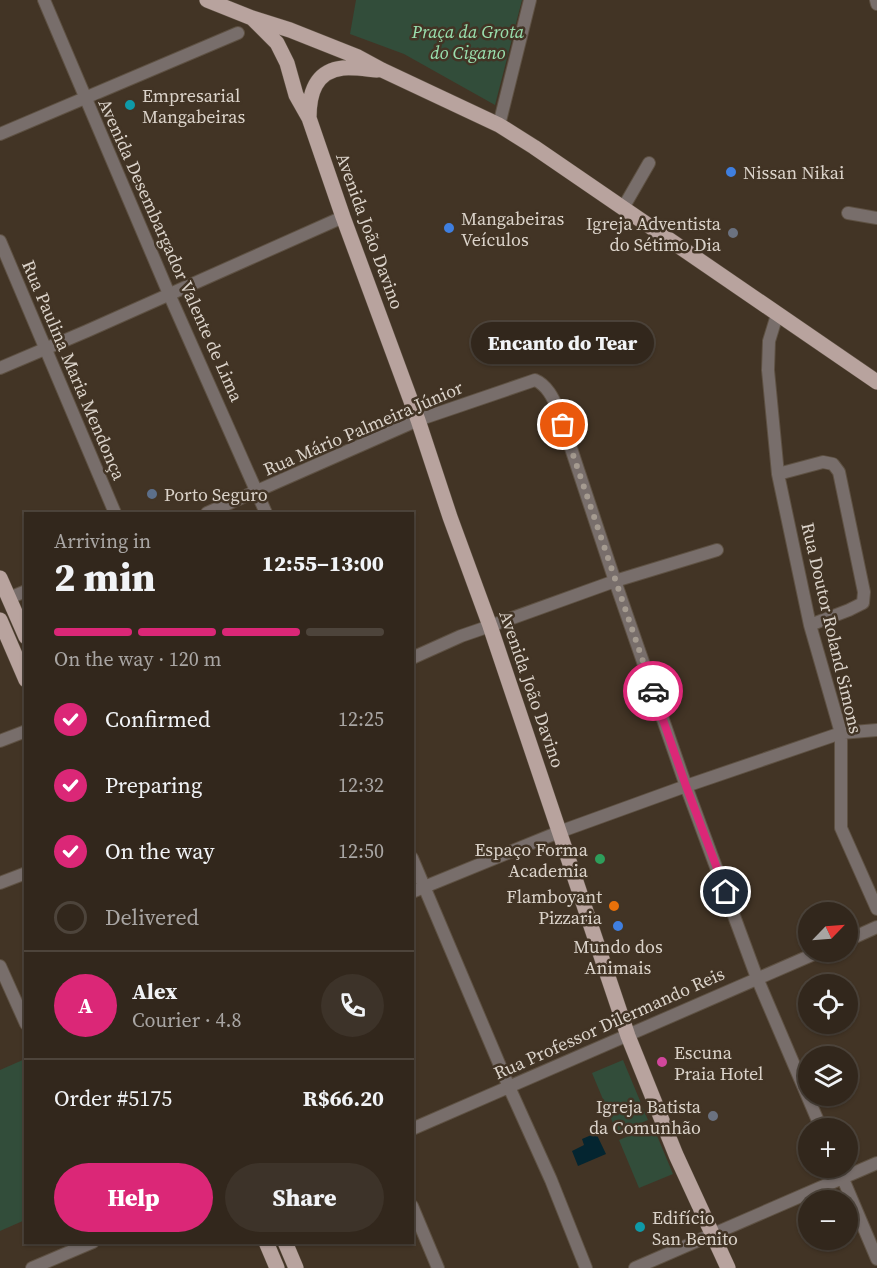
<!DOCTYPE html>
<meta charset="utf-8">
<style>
:root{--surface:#32271c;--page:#3d3329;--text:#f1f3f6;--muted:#a8a5a3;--line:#4d443b;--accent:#db2777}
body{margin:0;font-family:"Source Serif 4",serif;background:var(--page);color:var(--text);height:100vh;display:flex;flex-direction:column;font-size:22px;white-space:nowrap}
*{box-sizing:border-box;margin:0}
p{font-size:20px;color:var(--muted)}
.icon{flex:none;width:33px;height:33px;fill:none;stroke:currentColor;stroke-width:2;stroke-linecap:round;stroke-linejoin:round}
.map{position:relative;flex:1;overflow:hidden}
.drawer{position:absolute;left:24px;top:512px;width:390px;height:732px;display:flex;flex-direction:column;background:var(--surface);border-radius:0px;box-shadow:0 2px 4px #0004,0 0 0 2px var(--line)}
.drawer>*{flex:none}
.needle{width:39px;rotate:65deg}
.fabs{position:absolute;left:798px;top:902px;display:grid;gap:12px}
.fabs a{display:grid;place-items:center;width:60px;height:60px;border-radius:50%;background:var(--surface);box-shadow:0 2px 4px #0004,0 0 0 2px var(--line);font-size:30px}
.pin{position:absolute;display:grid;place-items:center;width:51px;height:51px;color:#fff;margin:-26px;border:3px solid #fff;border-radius:50%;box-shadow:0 2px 6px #0007}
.courier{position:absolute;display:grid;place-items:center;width:60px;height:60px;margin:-30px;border:4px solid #db2777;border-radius:50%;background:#fff;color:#222;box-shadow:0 2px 8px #0007}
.bubble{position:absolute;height:42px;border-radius:21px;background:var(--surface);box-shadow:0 2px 4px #0004,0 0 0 2px var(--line);font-size:20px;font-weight:800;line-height:42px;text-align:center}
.headline em{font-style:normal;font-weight:800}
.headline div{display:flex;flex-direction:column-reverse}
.headline{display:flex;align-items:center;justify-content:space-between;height:102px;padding:0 30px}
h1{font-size:39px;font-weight:800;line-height:45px}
.bar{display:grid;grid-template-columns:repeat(4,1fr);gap:9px 6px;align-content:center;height:72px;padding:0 30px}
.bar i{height:8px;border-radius:4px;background:var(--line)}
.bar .active{background:var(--accent)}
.bar p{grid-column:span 4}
.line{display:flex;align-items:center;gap:15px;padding:0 30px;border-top:2px solid var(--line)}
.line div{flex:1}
.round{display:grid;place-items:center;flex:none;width:63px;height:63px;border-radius:32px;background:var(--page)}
ol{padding:0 30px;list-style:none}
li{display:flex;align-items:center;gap:18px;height:66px}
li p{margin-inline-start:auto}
li .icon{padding:6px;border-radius:50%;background:var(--accent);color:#fff;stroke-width:4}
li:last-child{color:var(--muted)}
li i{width:33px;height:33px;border:3px solid var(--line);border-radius:50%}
.action{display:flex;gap:12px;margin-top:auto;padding:12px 30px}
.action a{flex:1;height:69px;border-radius:36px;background:var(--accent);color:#fff;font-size:24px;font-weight:800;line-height:69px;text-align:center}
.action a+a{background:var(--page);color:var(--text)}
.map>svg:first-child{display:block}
</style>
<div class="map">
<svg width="877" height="1268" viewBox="0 0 877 1268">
<rect width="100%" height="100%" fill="#423425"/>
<path fill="#324d3a" d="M356,0H522L495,105L404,54L350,34Z
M25,1059V1220L0,1231V1070Z
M623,1060L648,1120L617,1133L592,1073Z
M653,1126L673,1174L639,1188L619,1140Z"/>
<path fill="#042530" d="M596,1133L606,1154L578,1166L572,1151L584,1145L582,1139Z"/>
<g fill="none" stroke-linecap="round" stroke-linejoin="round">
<defs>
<path id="minor" d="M44,0L169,294L266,513
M876,0L877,4
M499,125L530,0
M0,134L238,33
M623,208L649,163
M848,213L877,218
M0,241L115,513
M777,315L769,341L768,370L778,474L810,625L841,733V828L877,909
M0,368L87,331L343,217
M778,474L823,462L833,464L839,472L864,592L863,603L849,610L810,625
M207,513L418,420L535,380C547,385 553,398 558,409L615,581L686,786L757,978L821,1128
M9,598L26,591
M490,626L615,581L717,550
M0,741L26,731
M412,858L509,1087L551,1180L586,1268
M412,892L559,832L686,786L841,733L877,730
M848,940L877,927
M0,966L26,1024
M412,1129L821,951
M838,1167L877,1259
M412,1206L438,1268
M635,1268L877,1163"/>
<path id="tertiary" d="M412,658L461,636L490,626
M0,883L26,873
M32,1268L93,1242"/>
<path id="primary" d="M207,0L252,18L290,30L358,57L382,70L499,125L534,147L877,382
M252,18L277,43L287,63L296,95L309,118L343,217L418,420L450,517L490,626L628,1036L676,1155L728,1268
M309,118C309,94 315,71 343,68C354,67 366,69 377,70
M0,578L26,637
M0,620L26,680
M266,1242L277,1268
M285,1242L296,1268"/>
</defs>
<use href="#minor" stroke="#5e5143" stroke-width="14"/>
<use href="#tertiary" stroke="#5e5143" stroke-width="14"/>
<use href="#primary" stroke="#5e5143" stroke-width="16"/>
<use href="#minor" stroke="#786e6b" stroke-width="12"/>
<use href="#tertiary" stroke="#786e6b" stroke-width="12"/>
<use href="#primary" stroke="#b8a39e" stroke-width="15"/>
</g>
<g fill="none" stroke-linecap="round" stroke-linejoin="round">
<path stroke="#a59b90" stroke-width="6" stroke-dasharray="0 10.8" d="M563,425L653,691"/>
<path stroke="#db2777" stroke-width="8" d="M653,691L686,786L726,892"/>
</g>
<g fill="#0f9aa8" stroke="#423425" stroke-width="2">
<circle cx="130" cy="105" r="6"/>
<circle cx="640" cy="1227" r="6"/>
</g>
<g fill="#3f7fe0" stroke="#423425" stroke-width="2">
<circle cx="731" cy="172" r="6"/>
<circle cx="449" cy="228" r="6"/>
<circle cx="618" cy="926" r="6"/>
</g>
<g fill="#6b7280" stroke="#423425" stroke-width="2">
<circle cx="733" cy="233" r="6"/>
<circle cx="713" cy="1116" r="6"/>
</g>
<circle fill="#5c6f8a" stroke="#423425" stroke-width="2" cx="152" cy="494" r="6"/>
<circle fill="#2e9e5b" stroke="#423425" stroke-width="2" cx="600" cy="859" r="6"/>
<circle fill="#e8710a" stroke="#423425" stroke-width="2" cx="614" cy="906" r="6"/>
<circle fill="#d1479c" stroke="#423425" stroke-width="2" cx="662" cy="1062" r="6"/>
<g text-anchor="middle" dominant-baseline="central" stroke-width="5" stroke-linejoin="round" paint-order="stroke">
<g font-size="18" font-style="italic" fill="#9ae1af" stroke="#423425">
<text x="468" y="31">Praça da Grota<tspan x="468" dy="21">do Cigano</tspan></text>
</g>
<g font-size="18" fill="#dbd3ca" stroke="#423425" text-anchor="start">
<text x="142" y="95">Empresarial<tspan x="142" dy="21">Mangabeiras</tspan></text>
<text x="743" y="172">Nissan Nikai</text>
<text x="461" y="218">Mangabeiras<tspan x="461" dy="21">Veículos</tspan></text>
<text x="721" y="223" text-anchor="end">Igreja Adventista<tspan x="721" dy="21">do Sétimo Dia</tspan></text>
<text x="164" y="494">Porto Seguro</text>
<text x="588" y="849" text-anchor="end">Espaço Forma<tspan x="588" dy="21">Academia</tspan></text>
<text x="602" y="896" text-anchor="end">Flamboyant<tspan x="602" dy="21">Pizzaria</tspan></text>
<text x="618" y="946" text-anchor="middle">Mundo dos<tspan x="618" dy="21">Animais</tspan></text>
<text x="674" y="1052">Escuna<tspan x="674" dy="21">Praia Hotel</tspan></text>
<text x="701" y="1106" text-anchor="end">Igreja Batista<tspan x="701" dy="21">da Comunhão</tspan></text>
<text x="652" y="1217">Edifício<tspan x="652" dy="21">San Benito</tspan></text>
</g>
<g font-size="18" fill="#dbd3ca" stroke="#423425">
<text transform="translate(370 231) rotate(70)">Avenida João Davino</text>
<text transform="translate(171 250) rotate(66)">Avenida Desembargador Valente de Lima</text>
<text transform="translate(74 370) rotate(67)">Rua Paulina Maria Mendonça</text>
<text transform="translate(363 428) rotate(-23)">Rua Mário Palmeira Júnior</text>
<text transform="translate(832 628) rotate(77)">Rua Doutor Roland Simons</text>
<text transform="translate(532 689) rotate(71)">Avenida João Davino</text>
<text transform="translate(609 1023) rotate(-24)">Rua Professor Dilermando Reis</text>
</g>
</g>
</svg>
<div class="fabs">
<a><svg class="needle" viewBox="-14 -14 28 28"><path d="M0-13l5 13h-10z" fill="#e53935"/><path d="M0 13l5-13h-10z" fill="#a8a5a3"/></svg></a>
<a><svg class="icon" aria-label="locate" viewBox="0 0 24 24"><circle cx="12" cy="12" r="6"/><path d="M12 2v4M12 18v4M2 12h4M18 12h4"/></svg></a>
<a><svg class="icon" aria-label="layers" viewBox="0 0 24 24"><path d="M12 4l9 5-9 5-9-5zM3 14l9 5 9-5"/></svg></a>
<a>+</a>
<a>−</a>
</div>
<div class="pin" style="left:563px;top:425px;background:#ea580c"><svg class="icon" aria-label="bag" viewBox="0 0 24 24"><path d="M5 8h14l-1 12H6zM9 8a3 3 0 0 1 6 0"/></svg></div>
<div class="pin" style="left:726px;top:892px;background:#1f2937"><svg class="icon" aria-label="home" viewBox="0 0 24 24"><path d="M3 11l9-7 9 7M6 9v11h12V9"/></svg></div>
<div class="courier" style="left:653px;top:691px"><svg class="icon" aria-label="car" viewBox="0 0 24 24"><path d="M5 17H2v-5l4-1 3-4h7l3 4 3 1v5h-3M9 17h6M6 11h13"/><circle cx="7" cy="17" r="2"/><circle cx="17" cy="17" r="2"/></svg></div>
<div class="bubble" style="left:471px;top:322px;width:183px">Encanto do Tear</div>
<section class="drawer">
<div class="headline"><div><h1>2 min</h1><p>Arriving in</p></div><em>12:55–13:00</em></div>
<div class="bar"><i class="active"></i><i class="active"></i><i class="active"></i><i></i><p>On the way · 120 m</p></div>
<ol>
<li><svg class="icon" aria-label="check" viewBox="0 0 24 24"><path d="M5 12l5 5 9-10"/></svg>Confirmed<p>12:25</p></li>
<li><svg class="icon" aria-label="check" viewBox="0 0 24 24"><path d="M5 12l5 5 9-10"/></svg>Preparing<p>12:32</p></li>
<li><svg class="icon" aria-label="check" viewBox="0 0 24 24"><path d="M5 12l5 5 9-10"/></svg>On the way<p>12:50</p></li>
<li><i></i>Delivered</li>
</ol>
<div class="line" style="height:108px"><b class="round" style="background:var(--accent);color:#fff">A</b><div><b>Alex</b><p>Courier · 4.8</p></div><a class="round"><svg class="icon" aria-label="phone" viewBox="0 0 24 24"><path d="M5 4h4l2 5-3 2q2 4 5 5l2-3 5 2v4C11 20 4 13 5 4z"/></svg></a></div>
<div class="line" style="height:78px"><div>Order #5175</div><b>R$66.20</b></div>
<div class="action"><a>Help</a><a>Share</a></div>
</section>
</div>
